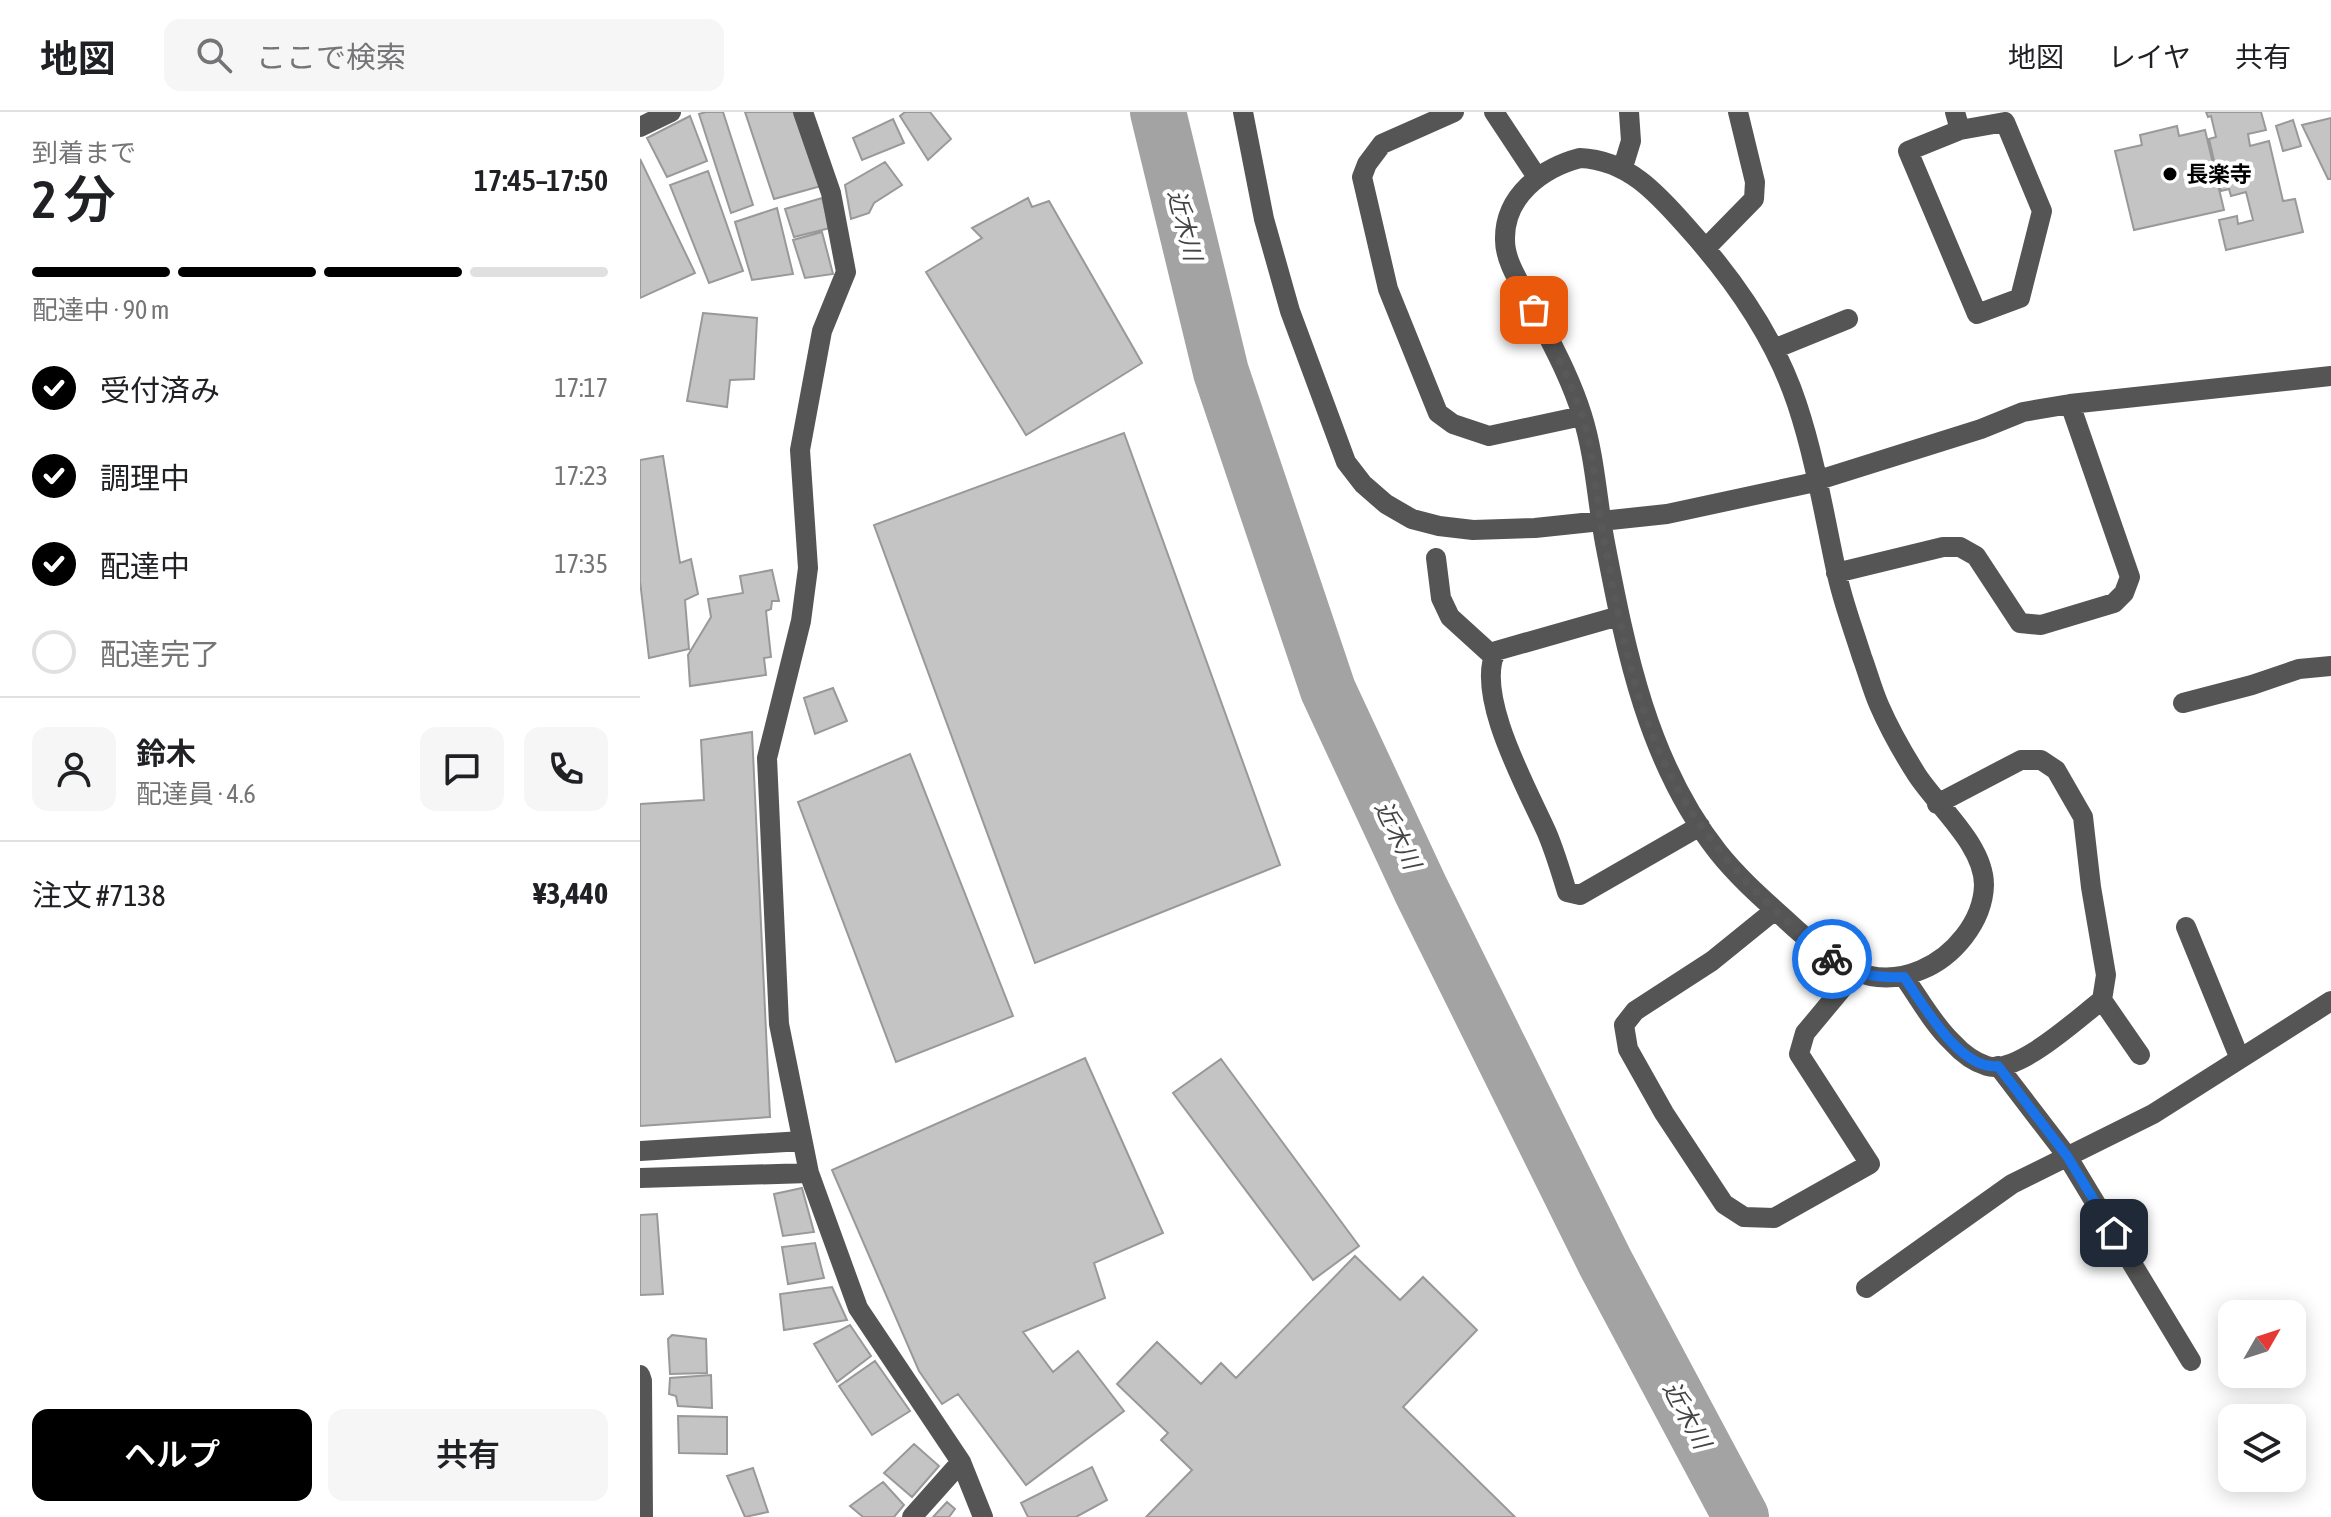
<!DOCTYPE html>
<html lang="ja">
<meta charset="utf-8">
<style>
:root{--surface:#fff;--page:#f6f6f6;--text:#202124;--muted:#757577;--line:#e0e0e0;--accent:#000}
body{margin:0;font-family:"Asap Condensed","Noto Sans JP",sans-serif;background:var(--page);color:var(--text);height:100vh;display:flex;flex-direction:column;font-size:30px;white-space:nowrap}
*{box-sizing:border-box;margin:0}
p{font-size:26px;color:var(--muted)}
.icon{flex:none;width:44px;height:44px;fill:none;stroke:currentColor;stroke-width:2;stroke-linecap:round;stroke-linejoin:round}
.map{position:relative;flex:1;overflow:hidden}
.details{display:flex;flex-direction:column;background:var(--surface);width:640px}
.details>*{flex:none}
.needle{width:52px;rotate:51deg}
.controls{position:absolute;left:1578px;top:1188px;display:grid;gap:16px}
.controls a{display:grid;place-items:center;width:88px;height:88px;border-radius:16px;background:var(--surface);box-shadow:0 4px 20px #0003;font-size:40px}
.pin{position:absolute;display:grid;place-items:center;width:68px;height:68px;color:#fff;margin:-34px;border-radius:16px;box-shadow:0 4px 12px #0006}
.courier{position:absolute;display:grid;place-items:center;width:80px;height:80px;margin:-40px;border:6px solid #1a73e8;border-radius:50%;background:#fff;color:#222;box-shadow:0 2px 10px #0007}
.overview em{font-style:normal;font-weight:600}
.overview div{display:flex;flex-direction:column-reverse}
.overview{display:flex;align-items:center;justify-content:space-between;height:136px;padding:0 32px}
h1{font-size:52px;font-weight:600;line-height:60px}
.bar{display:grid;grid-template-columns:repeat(4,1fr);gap:12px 8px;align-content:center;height:96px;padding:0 32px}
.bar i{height:10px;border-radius:6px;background:var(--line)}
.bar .current{background:var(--accent)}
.bar p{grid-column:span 4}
.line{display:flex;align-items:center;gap:20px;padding:0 32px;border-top:2px solid var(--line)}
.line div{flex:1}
.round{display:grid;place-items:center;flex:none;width:84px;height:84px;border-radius:16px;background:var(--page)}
ol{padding:0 32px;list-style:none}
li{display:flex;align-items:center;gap:24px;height:88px}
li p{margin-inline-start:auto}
li .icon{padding:8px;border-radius:50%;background:var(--accent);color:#fff;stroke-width:4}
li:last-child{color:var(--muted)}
li i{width:44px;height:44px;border:4px solid var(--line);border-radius:50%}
.button{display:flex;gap:16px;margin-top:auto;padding:16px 32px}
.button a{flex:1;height:92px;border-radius:16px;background:var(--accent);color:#fff;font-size:32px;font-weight:600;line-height:92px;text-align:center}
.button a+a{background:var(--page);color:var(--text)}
header{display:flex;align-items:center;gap:48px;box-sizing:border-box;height:112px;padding:0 40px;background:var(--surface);border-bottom:2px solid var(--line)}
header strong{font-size:38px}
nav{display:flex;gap:44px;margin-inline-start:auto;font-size:28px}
.search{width:560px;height:72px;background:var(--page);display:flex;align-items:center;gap:20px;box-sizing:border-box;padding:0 28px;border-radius:16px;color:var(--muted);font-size:30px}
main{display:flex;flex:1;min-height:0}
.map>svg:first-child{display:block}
</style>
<header>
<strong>地図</strong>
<div class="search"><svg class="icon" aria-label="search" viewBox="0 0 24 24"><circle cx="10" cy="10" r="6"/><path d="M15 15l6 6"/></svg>ここで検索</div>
<nav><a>地図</a><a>レイヤ</a><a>共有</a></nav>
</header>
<main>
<section class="details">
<div class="overview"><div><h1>2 分</h1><p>到着まで</p></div><em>17:45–17:50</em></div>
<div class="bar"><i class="current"></i><i class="current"></i><i class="current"></i><i></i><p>配達中 · 90 m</p></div>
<ol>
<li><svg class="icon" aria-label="check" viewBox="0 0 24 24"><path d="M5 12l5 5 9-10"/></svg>受付済み<p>17:17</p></li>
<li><svg class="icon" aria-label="check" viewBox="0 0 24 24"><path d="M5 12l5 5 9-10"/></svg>調理中<p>17:23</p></li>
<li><svg class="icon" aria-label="check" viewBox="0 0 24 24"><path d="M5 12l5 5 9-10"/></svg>配達中<p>17:35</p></li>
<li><i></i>配達完了</li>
</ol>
<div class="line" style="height:144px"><a class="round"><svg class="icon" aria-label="person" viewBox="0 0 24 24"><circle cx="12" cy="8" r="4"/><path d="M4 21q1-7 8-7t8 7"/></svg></a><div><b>鈴木</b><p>配達員 · 4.6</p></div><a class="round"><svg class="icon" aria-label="chat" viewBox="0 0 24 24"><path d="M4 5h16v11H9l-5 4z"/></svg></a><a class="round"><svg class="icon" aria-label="phone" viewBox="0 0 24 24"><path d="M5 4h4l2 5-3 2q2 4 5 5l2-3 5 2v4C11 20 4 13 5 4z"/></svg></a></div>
<div class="line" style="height:104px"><div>注文 #7138</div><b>¥3,440</b></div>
<div class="button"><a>ヘルプ</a><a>共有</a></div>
</section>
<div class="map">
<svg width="1691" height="1405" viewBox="0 0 1691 1405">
<rect width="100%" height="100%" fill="#fff"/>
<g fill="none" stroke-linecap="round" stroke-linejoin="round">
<path stroke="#a3a3a3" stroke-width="56" d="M518,0L581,260L688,578L781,778L965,1150L1101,1405"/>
</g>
<path fill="#c4c4c4" stroke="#999" stroke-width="2" d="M66,0H83L113,93L91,101L59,2Z
M105,0H156L181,74L134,87Z
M265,0H290L311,27L288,48L260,4Z
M1566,0H1621L1626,18L1608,22L1610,34L1629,29L1643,89L1655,87L1663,120L1586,138L1579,108L1597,104L1598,112L1613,108L1606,80L1591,84L1589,77L1581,79L1569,27L1576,25L1571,4L1568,5Z
M50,4L67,49L27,65L7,26Z
M1691,6V67H1688L1662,13Z
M253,7L264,31L222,48L213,26Z
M1653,8L1661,34L1643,39L1636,14Z
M1537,14L1539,24L1565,18L1584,98L1494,118L1475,39L1502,33L1500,23Z
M0,47L55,161L0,186Z
M245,50L262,73L234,91L229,101L211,107L205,73Z
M68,59L103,159L69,171L30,73Z
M182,86L190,116L154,125L145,97Z
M388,86L392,95L409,89L502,251L386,323L286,160L342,126L332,116Z
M137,96L153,162L112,168L95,110Z
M182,120L193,162L165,166L153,128Z
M63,201L117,206L114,267L90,268L87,295L47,289Z
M484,321L640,753L395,851L234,413Z
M23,344L40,451L51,447L58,482L45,488L49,537L9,546L0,469V348Z
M132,458L139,489H132L131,497L126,499L131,545L124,546L126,563L50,574L48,543L71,505L68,487L103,481L100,464Z
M193,576L207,609L175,622L164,586Z
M112,620L130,1005L0,1014V692L64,688L61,628Z
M270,642L373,904L256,950L158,690Z
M445,946L523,1121L454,1151L465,1186L383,1220L413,1260L438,1239L484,1299L386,1373L318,1282L302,1292L279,1259L192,1058Z
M581,947L719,1134L673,1168L533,981Z
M162,1076L174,1120L143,1124L134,1082Z
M17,1102L23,1182L0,1183V1103Z
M175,1131L184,1166L148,1172L142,1135Z
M715,1144L760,1188L783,1165L837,1218L763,1295L875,1405H506L552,1358L521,1328L528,1321L477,1272L517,1230L561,1272L581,1251L596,1266Z
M192,1175L207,1208L144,1218L140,1182Z
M210,1213L231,1244L197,1270L174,1232Z
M32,1223L66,1227L67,1261L30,1262L28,1227Z
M235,1249L270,1299L232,1323L199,1274Z
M71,1263L72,1296L38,1294L36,1284L29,1282L30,1266Z
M38,1304L87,1305V1342L39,1341Z
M274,1332L299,1354L272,1385L244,1361Z
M452,1355L467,1388L436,1405H388L381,1391Z
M113,1356L128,1400L105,1405L87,1364Z
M243,1370L264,1393L254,1405H223L210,1394Z
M307,1390L315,1397L309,1405H293Z"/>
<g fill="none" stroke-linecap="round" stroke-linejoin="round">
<path stroke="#555" stroke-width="20" d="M163,0L191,81L206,160L182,219L160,338L168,456L161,509L127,646L139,912L169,1061L218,1196L321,1350L343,1405
M603,0L624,107L650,199L706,350L723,372L746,392L772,407L799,414L833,418L895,416L1027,402L1166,372L1341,317L1383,300L1430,292L1691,264
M814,0L742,32L727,52L722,65L748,177L798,301L813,312L849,324L942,304
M854,0L897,65
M1315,0L1320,18L1268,39L1337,202L1380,186L1402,99L1365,10L1320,18
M0,15L31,0
M940,46C987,48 1016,80 1046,114C1093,166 1135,225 1157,292C1175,346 1184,402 1196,458C1202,488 1213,516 1222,545C1228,561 1232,577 1239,593C1249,616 1263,641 1277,663C1298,695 1344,733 1344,773C1343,810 1313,845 1281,858C1229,880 1195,851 1157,818C1130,793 1101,769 1078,740C1008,651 986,540 965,431C957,389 955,344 942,303C930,264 910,229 892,193C882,174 865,151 865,128C864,84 902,56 940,46Z
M983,55L991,29L989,0
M1066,136L1114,87L1115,70L1098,0
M1134,237L1208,207
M796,446L801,486L810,505L854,545
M1196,461L1303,435H1320L1336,444L1380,511L1401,513L1474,491L1484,481L1490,465L1430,292
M979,504L856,539C834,583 888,678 907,721C915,740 921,760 927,780L940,783L1060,714
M1543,591L1612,573L1659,557L1691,554
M1135,798L1072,849L995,899L984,913L988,937L1024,1001L1084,1092L1104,1105L1134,1106L1230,1052L1159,942L1165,921L1215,861
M1546,815L1600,947
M1264,865C1279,886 1293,912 1312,930C1321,940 1334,950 1347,954C1378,963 1438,906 1462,888L1466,863L1451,775L1443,705L1416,658L1401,648H1381L1297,692
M1462,888L1500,943
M1358,954L1427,1044L1551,1249
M0,1039L162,1029
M0,1066L169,1061
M1226,1176L1372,1072L1513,1002L1691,889
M0,1263L2,1269L3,1405
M272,1405L321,1350"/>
</g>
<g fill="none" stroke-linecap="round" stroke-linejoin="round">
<path stroke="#595959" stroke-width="8" stroke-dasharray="0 14.4" d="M894,198C911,232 930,266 942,303C953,337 955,375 961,410C975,487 988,567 1019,639C1056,725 1120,790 1192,847"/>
<path stroke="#1a73e8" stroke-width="10" d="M1192,847C1217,863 1235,866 1264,865C1283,892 1320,959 1358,954L1427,1044L1474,1121"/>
</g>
<circle fill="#000" stroke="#fff" stroke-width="3" cx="1530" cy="62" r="8"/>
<g text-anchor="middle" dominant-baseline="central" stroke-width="8" stroke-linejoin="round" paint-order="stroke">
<g font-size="22" font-weight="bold" fill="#000" stroke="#fff" text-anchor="start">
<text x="1546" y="62">長楽寺</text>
</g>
<g font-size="24" font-style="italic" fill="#444" stroke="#fff">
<text transform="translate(545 113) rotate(76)">近木川</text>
<text transform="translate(758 723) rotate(64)">近木川</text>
<text transform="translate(1047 1303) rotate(62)">近木川</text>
</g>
</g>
</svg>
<div class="controls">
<a><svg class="needle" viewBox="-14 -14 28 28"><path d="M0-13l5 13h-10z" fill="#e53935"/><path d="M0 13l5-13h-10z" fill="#757577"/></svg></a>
<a><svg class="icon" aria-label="layers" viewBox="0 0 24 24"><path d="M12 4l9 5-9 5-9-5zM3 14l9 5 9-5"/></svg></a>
</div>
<div class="pin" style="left:894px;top:198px;background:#ea580c"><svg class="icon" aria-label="bag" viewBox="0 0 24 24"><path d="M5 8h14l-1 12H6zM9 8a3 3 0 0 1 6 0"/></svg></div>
<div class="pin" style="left:1474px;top:1121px;background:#1f2937"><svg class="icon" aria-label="home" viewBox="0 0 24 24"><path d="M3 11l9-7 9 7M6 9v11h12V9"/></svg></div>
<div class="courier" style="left:1192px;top:847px"><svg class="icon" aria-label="bike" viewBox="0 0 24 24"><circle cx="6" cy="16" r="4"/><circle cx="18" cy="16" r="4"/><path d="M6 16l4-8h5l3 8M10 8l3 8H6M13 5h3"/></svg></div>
</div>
</main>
